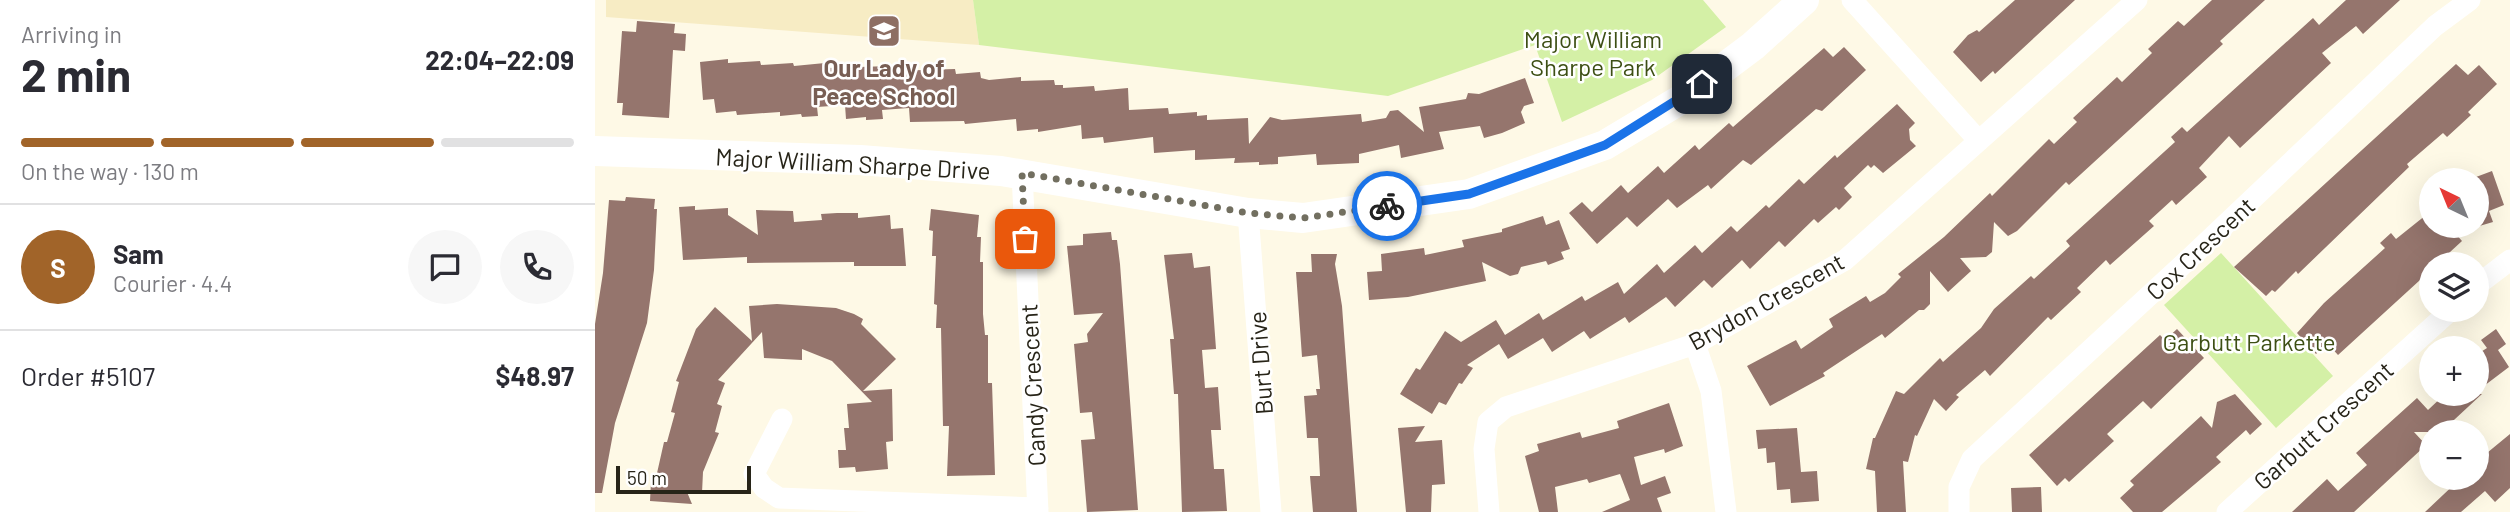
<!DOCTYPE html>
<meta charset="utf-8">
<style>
:root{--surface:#fff;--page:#f7f7f7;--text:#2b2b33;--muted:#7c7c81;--line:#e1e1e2;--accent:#a16429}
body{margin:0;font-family:Barlow,sans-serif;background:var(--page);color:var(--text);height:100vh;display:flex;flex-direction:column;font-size:26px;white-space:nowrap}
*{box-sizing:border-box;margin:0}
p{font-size:23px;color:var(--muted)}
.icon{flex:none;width:38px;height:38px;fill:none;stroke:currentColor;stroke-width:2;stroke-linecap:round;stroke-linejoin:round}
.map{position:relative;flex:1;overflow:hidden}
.side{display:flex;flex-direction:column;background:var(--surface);width:595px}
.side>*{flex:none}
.needle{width:46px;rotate:317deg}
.tools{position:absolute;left:1824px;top:168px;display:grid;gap:14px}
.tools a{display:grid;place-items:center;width:70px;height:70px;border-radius:50%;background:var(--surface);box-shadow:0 7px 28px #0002;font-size:35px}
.scale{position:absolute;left:21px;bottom:18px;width:135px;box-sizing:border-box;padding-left:7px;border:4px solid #272418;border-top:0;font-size:19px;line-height:24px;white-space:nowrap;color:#272418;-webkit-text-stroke:5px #fff;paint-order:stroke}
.pin{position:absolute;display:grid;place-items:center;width:60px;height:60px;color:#fff;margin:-30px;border-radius:14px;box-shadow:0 4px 10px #0006}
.courier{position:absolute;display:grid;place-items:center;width:70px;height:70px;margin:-35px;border:5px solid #1a73e8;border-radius:50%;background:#fff;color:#222;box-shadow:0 2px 9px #0007}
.summary em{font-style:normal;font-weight:700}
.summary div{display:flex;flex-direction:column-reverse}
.summary{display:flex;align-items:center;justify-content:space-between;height:119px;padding:0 21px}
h1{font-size:46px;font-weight:700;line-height:52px}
.bar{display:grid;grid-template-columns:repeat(4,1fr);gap:10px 7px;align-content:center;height:84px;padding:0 21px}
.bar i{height:9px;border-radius:5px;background:var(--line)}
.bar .on{background:var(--accent)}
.bar p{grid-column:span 4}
.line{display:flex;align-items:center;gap:18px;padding:0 21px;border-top:2px solid var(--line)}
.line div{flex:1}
.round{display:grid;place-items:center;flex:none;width:74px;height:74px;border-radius:37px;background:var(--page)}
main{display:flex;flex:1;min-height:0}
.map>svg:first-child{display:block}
</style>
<main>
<section class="side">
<div class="summary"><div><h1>2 min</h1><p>Arriving in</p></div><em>22:04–22:09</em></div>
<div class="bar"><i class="on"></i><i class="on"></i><i class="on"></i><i></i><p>On the way · 130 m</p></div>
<div class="line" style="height:126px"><b class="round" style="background:var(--accent);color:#fff">S</b><div><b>Sam</b><p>Courier · 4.4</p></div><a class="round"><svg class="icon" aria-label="chat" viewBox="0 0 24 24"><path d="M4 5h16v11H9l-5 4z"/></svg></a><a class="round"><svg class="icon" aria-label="phone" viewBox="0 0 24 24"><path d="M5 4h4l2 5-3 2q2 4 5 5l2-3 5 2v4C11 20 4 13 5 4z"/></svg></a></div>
<div class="line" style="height:91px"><div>Order #5107</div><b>$48.97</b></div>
</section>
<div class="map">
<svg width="1915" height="512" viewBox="0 0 1915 512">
<rect width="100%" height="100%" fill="#fef9e6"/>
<path fill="#f7ecc4" d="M11,0H378L384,45L11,17Z"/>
<path fill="#d4f0a6" d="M378,0H1108L1131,27L1057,80L967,122L940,45L793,96L384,45Z
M1626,253L1738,376L1681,428L1569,305Z"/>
<path fill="#95756d" d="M1420,0H1480L1400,74L1398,71L1386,82L1358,52L1373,35L1382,30L1384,32Z
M1617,0H1670L1625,41L1628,44L1474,185L1471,182L1422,231L1413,236L1399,222L1397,252L1391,257L1365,258L1376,271L1353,292L1335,271V304L1329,310H1324L1290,338L1287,334L1228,373L1230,376L1175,406L1152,366L1201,340L1206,349L1238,327L1234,319L1250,309L1271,296L1275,302L1290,293L1306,277L1303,274L1349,237L1395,193L1397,196L1454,139L1459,144L1482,122L1478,118L1522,77L1527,82L1557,53L1553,49L1583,21L1589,26Z
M1751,0H1805L1768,34L1761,26L1727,53L1736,63L1645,148L1634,136L1604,168L1612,177L1581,205L1577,200L1554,221L1559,226L1515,265L1511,260L1482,288L1486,292L1456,320L1453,317L1395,376L1390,370L1361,395L1364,397L1351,411L1339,399L1322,436L1320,435L1313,462L1308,461L1311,512H1282L1280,471L1271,469L1278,438H1280L1301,391L1309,394L1345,358L1348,362L1386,328L1399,309L1436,276L1439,279L1475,246L1471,241L1580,142L1576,137L1587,127L1592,132L1718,18L1724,25Z
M42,21L80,24L79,33L91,34L90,51L78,50L74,118L27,115L28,103H22L27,31L41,32Z
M1249,47L1271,70L1227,111L1221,109L1156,165L1148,160L1116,189L1113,185L1082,208L1073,199L1042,227L1032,217L1002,244L974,213L987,202L997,212L1026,185L1033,193L1063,166L1069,173L1100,145L1104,150L1134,123L1138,127L1229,48L1238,57Z
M133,59V63L165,61L166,65L198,63L199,66L230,63L231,68L296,66V71L360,69L361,74L385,72L386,78L394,80L426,77V81L459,80L460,85H468V88L499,86L500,91L533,88L534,110L573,108L574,114L602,112V116L612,115V120L653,118L654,144L675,117L687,120L766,114L767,122L791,118L795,111L803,110L829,132L824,107L871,99L873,93L884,94L930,78L939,103L929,106L926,112L930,123L907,133L889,138L885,126L844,132L849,149L806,158L804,145L764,154V163L722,165L721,154L683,157V164L664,165V162L639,163L640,158L600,160V150L559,153L558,137L509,143L508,137L487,139L486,125L443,132V129L422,131L421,119L370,124L369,121L315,122L314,108L287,110L288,119L271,120V117L251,119L250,105L222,107L223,116L207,117L206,114L185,116V112L142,115L141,111L121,113L119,99L108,100L105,62Z
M1861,64L1873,75L1884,65L1902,84L1873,112L1876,115L1852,137L1848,133L1812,164L1814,167L1703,274L1701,271L1680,292L1677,290L1671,296L1639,267Z
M1302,104L1320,123L1314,129L1315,140L1321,146L1288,173L1279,165L1276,168L1273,165L1249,188L1257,197L1244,210L1241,207L1223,223L1219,219L1190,247L1184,241L1155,269L1147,260L1117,288L1109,280L1080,307L1071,297L1034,323L1030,317L995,339L989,331L957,352L948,338L913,359L904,344L872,365L878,368L867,384L864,383L851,405L844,402L837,414L805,394L821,368L825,370L850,331L866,342L901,320L910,335L944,313L948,320L987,296L990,301L1023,282L1029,294L1062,264L1069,273L1100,245L1107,253L1136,226L1142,232L1171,205L1174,208L1204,179L1209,184L1240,155L1242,158Z
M1897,171L1909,205L1894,211L1898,222L1881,227V177Z
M31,197L60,199L59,209H62L59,270L52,323L20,423L7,493H0V324L8,273L14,200L30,201Z
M100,206V210L133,208V215L163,235L161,210L198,211L199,222L227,220L226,214L242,213H263V218L295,215L296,229L308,228L311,266H259V262L152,263V257L88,260L84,207Z
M336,209L384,215L382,237H386L385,262H388V314L390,335H393V383H397L400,475L352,476L354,426H348L346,328H341L342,305L339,304L341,256H337L338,231L334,230Z
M1836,211V226H1854L1867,241L1842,264H1836V270L1743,355L1732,343L1721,354L1702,333L1729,303L1790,248L1785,243L1796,233L1801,239Z
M948,216L951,225L964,220L975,249L966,252L969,259L953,265L951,261L926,267L923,274L915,276L887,262L891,281L813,297L774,300L772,272L787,271L786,254L829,248L830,255L869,247L867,240L907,232V229Z
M516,232L517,240H522L525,264L543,510L492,512L486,440L500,439L497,412L485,413L479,344L493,342L492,334L508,313L479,315L472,246L488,245V234Z
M597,253L599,268L615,266L621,349L607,350L610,388L623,387L626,430H616L619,469H629L632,511L587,512L583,394H579L575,339H579L569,255Z
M716,254H742L740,264L747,306L762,512H718L715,476H725L723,438H712L709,396L722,395L721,389H725L722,355L707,357L701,272H717Z
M182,304L241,308L259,314L268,319L266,324L301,359L268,391L297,389L298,441L291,442L293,469L261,472L260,467L244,468L243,450H251L249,428H254L252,404L277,402L237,361L207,349V360L169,358L167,332L123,380L130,383L122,404L127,406L120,432L124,433L108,472L107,493L92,492L97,504L55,501L56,481L60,482L69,442H72L80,413L76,412L84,382L81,381L101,329L120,307L157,341L154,306Z
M1582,329L1609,358L1556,409L1548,401L1512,434L1519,441L1474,482L1470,478L1462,486L1434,455L1565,335L1570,340Z
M1901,329L1911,344L1903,350L1914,367L1881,392V355L1892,348L1886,340Z
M1640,394L1667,424L1655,435L1651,430L1621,457L1626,462L1567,512H1538L1525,498L1539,485L1535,481L1606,416L1617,428L1622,402Z
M1850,394H1887L1846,432H1819L1831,445L1759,512H1697L1732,479L1743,491L1772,465L1761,453L1822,398L1833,410Z
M1074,403L1088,446L1070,453L1069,449L1039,457L1046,485L1070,476L1076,493L1062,498L1067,512H1007L1035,500L1025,474L994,483L992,479L960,487L963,512H944L930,456L944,451L942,444L985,432L987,438L1024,428L1022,421Z
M830,426L820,442L847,440L850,484L837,485L836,512H811L803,428Z
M1202,428L1206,472L1222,471L1224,501L1196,503L1195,489L1182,490L1180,462L1172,463L1171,448L1163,449L1161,430Z
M1915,434V488L1900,502L1890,491L1866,512H1830L1866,478H1881V462Z
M1446,487L1447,512H1417L1416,488Z"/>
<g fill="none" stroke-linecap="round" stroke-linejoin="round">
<path stroke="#fff" stroke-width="21" d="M1257,0L1384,141
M427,173L443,512
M653,213L676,512
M1881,286L1915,260
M1100,344L1116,391L1131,512
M187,419L159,474L169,488L184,498L443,508
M894,512L889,449L893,422L911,407L1100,344L1250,260L1542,0
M1364,512V487L1377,459L1596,257L1840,26L1875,0
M1632,512L1856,310"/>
<path stroke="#fff" stroke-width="30" d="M0,151L265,160L406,171L653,213L708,218L874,194L1010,145L1090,97L1158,46L1209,0"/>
</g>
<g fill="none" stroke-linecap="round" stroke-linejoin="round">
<path stroke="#726f60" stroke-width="7" stroke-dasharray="0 12.6" d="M430,239L427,173L653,213L708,218L792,206"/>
<path stroke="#1a73e8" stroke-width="9" d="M792,206L874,194L1010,145L1107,84"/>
</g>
<defs>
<symbol id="school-square" viewBox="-11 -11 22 22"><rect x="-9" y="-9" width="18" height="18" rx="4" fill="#8d6e63" stroke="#fff"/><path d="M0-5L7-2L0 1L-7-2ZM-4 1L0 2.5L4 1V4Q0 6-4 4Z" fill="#fff"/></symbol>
</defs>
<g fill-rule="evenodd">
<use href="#school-square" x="270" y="12" width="38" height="38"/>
</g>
<g text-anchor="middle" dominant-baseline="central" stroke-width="5" stroke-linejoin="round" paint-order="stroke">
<g font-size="24" fill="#3d4f14" stroke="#fff">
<text x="998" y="38">Major William<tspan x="998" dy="28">Sharpe Park</tspan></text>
<text x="1654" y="341">Garbutt Parkette</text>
</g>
<g font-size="24" font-weight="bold" fill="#785e54" stroke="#fff">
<text x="289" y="67">Our Lady of<tspan x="289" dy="28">Peace School</tspan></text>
</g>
<g font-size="24" fill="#272418" stroke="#fff">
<text transform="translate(258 163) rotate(3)">Major William Sharpe Drive</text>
<text transform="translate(1605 248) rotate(-43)">Cox Crescent</text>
<text transform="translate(1171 301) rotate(-29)">Brydon Crescent</text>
<text transform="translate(665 363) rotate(-94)">Burt Drive</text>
<text transform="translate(437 385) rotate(-93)">Candy Crescent</text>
<text transform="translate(1728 425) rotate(-42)">Garbutt Crescent</text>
</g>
</g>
</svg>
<div class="tools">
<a><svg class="needle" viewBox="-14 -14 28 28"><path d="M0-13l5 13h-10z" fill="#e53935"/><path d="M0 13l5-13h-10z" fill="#7c7c81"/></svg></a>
<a><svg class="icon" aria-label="layers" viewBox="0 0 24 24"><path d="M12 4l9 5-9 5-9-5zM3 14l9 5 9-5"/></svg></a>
<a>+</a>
<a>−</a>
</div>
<div class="scale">50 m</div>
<div class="pin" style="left:430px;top:239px;background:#ea580c"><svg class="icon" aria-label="bag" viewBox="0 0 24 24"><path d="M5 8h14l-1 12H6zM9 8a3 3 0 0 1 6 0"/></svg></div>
<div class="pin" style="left:1107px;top:84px;background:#1f2937"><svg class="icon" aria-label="home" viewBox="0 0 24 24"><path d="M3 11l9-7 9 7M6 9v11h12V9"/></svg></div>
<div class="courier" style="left:792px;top:206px"><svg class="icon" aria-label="bike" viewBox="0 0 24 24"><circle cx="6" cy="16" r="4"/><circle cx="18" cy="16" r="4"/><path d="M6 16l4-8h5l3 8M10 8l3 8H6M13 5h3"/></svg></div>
</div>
</main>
